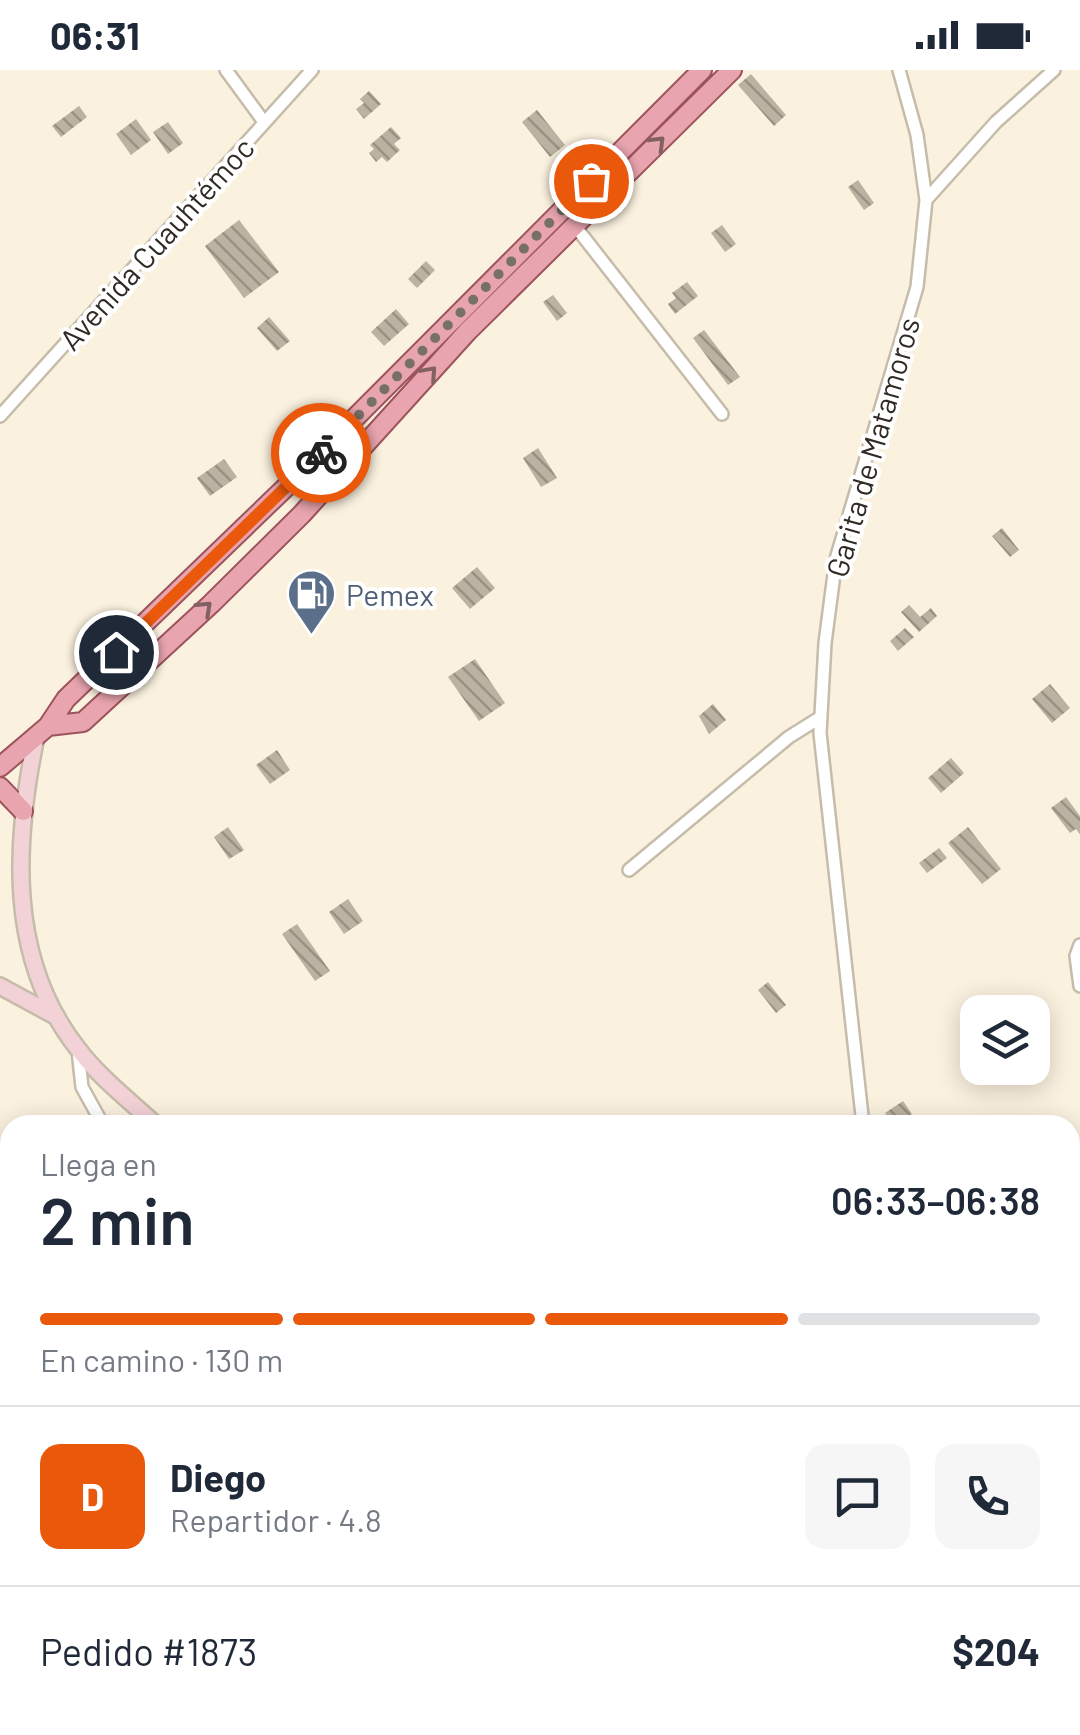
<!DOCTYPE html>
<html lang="es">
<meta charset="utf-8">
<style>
:root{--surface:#fff;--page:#f6f6f7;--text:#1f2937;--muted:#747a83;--line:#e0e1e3;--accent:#ea580c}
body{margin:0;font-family:Barlow,sans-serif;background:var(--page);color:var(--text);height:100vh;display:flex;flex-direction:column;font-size:38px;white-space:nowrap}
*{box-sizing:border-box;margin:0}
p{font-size:32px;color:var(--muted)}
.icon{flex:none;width:55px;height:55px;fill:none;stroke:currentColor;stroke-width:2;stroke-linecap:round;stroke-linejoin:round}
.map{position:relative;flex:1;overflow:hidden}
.details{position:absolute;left:0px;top:1045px;width:1080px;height:620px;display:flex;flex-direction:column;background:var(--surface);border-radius:30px 30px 0 0;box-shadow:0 5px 25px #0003}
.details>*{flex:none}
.buttons{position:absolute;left:960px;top:925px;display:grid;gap:20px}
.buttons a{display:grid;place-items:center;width:90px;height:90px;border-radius:20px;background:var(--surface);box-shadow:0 5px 25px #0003;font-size:50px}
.pin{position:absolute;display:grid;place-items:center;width:85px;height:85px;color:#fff;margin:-42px;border:5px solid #fff;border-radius:50%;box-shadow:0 2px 10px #0007}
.courier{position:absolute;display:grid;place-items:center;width:100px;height:100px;margin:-50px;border:8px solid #ea580c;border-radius:50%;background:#fff;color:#222;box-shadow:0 2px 12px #0007}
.overview em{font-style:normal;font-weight:600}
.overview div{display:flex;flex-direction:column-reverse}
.overview{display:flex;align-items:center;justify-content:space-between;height:170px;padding:0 40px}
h1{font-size:65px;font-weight:600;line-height:75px}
.bar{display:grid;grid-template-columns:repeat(4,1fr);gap:15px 10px;align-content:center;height:120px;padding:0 40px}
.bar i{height:12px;border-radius:8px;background:var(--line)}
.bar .on{background:var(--accent)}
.bar p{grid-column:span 4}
.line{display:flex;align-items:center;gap:25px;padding:0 40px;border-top:2px solid var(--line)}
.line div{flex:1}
.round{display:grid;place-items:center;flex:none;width:105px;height:105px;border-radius:20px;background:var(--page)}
.status{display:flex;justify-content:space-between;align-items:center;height:70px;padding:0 50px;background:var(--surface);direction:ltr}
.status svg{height:28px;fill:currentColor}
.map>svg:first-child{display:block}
</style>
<div class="status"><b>06:31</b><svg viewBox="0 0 49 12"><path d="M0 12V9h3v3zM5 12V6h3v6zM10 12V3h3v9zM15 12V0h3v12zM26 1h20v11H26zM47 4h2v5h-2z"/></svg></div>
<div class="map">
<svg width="1080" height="1665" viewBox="0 0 1080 1665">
<defs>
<pattern id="building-back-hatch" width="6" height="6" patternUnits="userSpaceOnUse" patternTransform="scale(2.5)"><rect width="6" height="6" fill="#bcb2a1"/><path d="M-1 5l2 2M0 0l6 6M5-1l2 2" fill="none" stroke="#999183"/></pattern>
</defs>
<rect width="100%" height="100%" fill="#fbf1df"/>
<path fill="url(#building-back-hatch)" d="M751,4L786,45L774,56L738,15Z
M369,21L381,34L364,49L356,39L364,33L360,29Z
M79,36L87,47L61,67L52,56Z
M537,40L565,75L550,87L522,52Z
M136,49L151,70L131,85L116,64Z
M168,52L183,73L168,84L153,62Z
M391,57L401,68L394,74L400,80L387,92L382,87L376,92L369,83L374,79L370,75Z
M858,110L874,133L864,140L848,117Z
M239,150L279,202L244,228L205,176Z
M722,155L736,174L725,182L711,163Z
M426,191L435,200L417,218L408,209Z
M687,212L698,226L675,244L668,234L676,228L672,223Z
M553,225L567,243L557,251L543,232Z
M396,239L409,254L384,276L371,262Z
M269,247L290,271L277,281L257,258Z
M704,260L740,307L728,315L693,268Z
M538,378L557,408L541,417L523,388Z
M224,389L237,407L210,426L197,408Z
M1002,458L1019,480L1010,487L992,466Z
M477,497L495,518L470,539L452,518Z
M909,535L920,547L931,538L937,546L919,562L901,542Z
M905,558L914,567L898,581L890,571Z
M475,589L505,633L479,651L448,607Z
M1050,614L1070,638L1052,653L1032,629Z
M713,634L726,650L709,664L699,646Z
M277,680L290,700L270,714L256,695Z
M951,688L964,703L941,723L928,708Z
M1066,727L1080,746V764L1076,759L1070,763L1051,738Z
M228,757L244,780L229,789L214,767Z
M968,757L1001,799L982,814L948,773Z
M939,778L947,788L927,803L919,793Z
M348,829L363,851L344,864L329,842Z
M297,854L330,901L315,911L282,864Z
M768,912L786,935L776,943L758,920Z
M903,1031L912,1044L893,1055L885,1043Z"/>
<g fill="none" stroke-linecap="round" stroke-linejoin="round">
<defs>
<path id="street" d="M226,0L264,52
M926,130L996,52L1054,0
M575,156L722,344
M0,346L312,0
M629,800L789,667L821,647
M1080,875L1076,886L1080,916
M78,980L82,1017L103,1055
M863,1055L820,663L825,573L836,489L917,217L926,130L917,65L899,0
M1070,1161L1080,1139
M1070,1646L1080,1638
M494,1655L501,1665
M971,1655L979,1665
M907,1665V1655
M1045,1665L1058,1655"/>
<path id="secondary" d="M36,667C14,773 7,889 78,979C99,1007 130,1031 156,1055
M0,916L57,947
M750,1655L760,1665"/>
<path id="primary" d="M48,656L83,652L211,534L302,444L467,262L732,0
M0,697L48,656L66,629L286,417L702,0
M0,717L23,741"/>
</defs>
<use href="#street" stroke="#c6bcaa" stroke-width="16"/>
<use href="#secondary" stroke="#c6bcaa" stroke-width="20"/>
<use href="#primary" stroke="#9d535b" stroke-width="22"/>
<use href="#street" stroke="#fff" stroke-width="11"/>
<use href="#secondary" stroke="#f3d2d7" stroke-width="15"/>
<use href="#primary" stroke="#e8a4af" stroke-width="18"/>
</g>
<defs><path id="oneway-chevron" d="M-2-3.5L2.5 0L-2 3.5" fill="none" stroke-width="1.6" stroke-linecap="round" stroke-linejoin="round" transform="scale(2.5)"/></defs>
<g stroke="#826163">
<use href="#oneway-chevron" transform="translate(658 73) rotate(-45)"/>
<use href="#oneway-chevron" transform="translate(430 303) rotate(-48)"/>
<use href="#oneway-chevron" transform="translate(205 538) rotate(-43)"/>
</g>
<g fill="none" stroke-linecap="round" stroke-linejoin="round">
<path stroke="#767065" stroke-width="10" stroke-dasharray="0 18" d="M321,383L591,111"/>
<path stroke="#ea580c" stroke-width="12" d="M116,582L321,383"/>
</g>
<defs>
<symbol id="fuel-pin" viewBox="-11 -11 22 30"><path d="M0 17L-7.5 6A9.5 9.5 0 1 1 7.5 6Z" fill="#5c6f8a" stroke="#fff"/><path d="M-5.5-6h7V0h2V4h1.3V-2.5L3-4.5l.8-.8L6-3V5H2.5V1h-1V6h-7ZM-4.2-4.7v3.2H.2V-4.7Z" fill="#fff"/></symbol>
</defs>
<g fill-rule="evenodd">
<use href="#fuel-pin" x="284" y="496" width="55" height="75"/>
</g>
<g text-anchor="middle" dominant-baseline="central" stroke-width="8" stroke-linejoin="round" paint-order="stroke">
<g font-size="30" fill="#2f2b24" stroke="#fff">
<text transform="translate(156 173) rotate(-48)">Avenida Cuauhtémoc</text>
<text transform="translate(872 377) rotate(-74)">Garita de Matamoros</text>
</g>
<g font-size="30" fill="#4e5e75" stroke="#fff" text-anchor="start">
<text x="346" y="524">Pemex</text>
</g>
</g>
</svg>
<div class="buttons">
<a><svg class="icon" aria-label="layers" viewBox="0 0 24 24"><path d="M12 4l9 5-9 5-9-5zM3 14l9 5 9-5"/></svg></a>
</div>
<div class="pin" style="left:591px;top:111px;background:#ea580c"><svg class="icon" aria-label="bag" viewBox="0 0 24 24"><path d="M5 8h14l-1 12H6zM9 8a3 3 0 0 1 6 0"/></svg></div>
<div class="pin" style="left:116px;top:582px;background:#1f2937"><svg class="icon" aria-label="home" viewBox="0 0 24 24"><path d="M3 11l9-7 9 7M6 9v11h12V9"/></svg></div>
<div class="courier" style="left:321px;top:383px"><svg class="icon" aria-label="bike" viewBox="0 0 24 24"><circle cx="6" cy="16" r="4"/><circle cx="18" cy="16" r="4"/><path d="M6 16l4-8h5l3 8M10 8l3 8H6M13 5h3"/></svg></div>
<section class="details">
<div class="overview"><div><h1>2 min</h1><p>Llega en</p></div><em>06:33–06:38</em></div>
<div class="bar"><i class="on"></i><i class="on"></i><i class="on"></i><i></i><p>En camino · 130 m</p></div>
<div class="line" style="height:180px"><b class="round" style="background:var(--accent);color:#fff">D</b><div><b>Diego</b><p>Repartidor · 4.8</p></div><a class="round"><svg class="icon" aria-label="chat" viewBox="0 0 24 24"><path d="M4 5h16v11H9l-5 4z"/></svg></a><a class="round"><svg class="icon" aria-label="phone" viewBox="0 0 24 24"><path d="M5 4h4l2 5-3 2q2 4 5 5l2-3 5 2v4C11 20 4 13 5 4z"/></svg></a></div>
<div class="line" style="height:130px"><div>Pedido #1873</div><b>$204</b></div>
</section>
</div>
